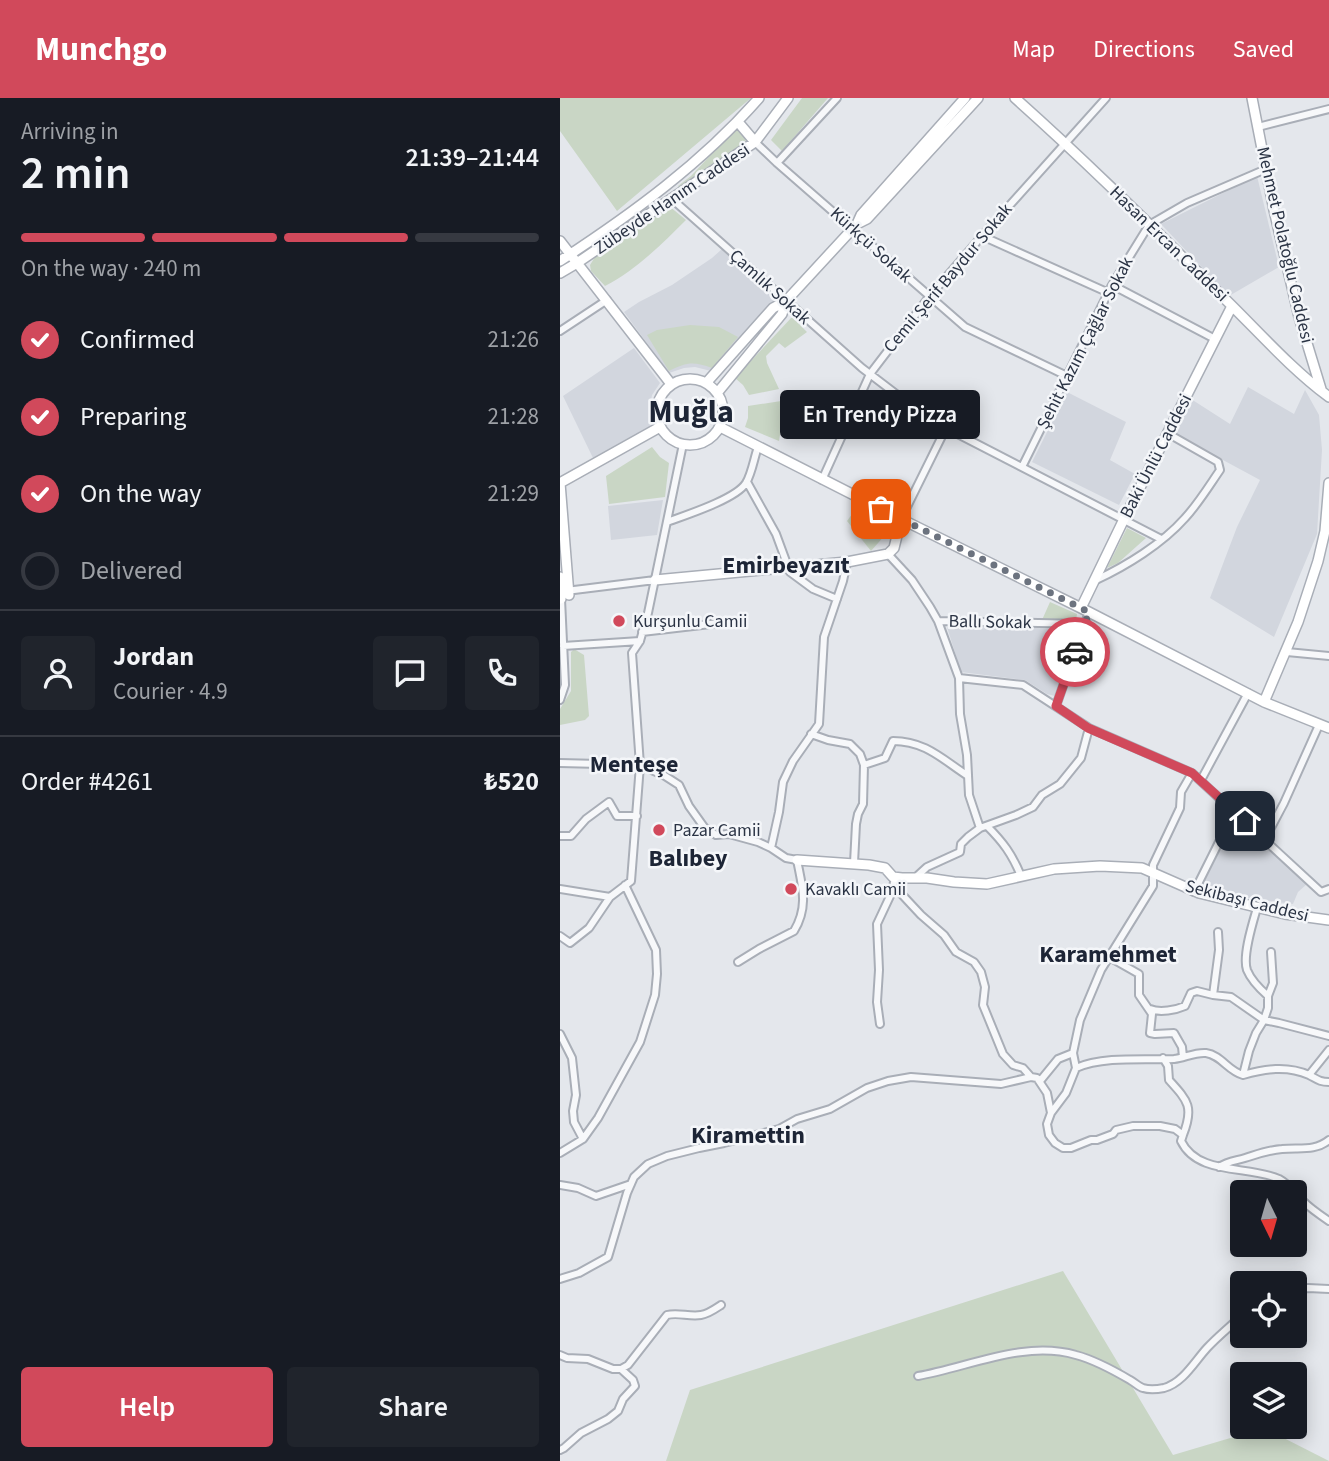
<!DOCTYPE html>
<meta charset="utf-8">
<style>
:root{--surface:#171b24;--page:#20242c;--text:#f1f3f6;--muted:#9ea1a6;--line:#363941;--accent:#d1495b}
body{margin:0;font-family:"Source Sans 3",sans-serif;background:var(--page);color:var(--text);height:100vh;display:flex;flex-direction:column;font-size:26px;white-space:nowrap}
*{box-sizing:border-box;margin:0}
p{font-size:23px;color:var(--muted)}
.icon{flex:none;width:38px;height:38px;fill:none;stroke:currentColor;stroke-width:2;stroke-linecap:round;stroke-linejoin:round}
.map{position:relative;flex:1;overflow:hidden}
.drawer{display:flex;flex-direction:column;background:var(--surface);width:560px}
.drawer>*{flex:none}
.needle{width:46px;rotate:175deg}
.buttons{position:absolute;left:670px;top:1082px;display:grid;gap:14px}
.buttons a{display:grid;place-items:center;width:77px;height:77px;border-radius:7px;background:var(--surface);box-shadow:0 4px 18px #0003;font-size:35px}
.pin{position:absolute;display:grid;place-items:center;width:60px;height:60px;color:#fff;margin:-30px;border-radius:14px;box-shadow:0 4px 10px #0006}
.courier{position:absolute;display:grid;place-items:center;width:70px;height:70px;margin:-35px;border:5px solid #d1495b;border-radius:50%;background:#fff;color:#222;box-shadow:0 2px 9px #0007}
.bubble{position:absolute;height:49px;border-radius:7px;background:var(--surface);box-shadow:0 4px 18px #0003;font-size:23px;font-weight:600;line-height:49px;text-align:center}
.overview em{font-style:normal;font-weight:600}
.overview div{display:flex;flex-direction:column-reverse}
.overview{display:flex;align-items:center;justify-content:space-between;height:119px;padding:0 21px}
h1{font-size:46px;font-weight:600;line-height:52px}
.bar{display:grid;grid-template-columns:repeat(4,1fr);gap:10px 7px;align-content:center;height:84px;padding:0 21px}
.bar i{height:9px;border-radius:5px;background:var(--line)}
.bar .selected{background:var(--accent)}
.bar p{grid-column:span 4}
.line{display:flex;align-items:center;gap:18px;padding:0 21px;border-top:2px solid var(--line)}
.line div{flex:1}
.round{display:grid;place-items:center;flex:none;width:74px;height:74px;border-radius:7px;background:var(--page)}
ol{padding:0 21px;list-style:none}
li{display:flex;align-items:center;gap:21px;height:77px}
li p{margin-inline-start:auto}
li .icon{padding:7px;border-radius:50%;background:var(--accent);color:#fff;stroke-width:4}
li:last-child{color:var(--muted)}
li i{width:38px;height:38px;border:4px solid var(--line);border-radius:50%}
.primary-button{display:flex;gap:14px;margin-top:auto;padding:14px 21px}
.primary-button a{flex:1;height:80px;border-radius:7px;background:var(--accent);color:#fff;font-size:28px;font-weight:600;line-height:80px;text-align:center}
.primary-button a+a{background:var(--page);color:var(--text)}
header{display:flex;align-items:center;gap:42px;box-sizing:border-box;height:98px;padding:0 35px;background:var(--accent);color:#fff}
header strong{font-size:33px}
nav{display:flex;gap:38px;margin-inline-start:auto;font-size:24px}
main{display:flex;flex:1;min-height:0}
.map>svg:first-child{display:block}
</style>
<header>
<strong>Munchgo</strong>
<nav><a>Map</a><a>Directions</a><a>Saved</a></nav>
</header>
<main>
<section class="drawer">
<div class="overview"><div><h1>2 min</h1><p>Arriving in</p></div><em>21:39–21:44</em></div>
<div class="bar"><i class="selected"></i><i class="selected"></i><i class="selected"></i><i></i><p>On the way · 240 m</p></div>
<ol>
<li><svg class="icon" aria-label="check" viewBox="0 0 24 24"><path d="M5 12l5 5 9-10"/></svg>Confirmed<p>21:26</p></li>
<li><svg class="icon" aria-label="check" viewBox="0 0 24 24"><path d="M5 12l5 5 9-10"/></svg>Preparing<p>21:28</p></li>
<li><svg class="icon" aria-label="check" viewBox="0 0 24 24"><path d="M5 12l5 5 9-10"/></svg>On the way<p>21:29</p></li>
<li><i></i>Delivered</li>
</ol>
<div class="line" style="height:126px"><a class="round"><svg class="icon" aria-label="person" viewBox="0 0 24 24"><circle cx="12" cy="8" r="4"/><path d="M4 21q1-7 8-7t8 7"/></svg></a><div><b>Jordan</b><p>Courier · 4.9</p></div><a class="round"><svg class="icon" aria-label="chat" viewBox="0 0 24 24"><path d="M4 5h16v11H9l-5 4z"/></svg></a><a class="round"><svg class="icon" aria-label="phone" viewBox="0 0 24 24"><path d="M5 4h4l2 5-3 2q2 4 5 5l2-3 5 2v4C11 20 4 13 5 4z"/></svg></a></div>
<div class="line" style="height:91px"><div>Order #4261</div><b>₺520</b></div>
<div class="primary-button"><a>Help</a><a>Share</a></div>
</section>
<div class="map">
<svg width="769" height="1363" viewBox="0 0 769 1363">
<rect width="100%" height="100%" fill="#e4e7ec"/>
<path fill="#d2d6de" d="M697,78L719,169L669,198L601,126Z
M162,151L216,201L151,273L135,269L124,270L109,275L64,214L79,204L112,187L152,160Z
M74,250L100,285L92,297L89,314L90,329L33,360L3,298Z
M688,289L734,316L745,292L759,317L762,352L757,436L714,539L650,500L677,429L700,382L613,335L631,301L670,326Z
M507,294L566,324L550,362L575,376L559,407L472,364Z
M103,402L97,437L51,442L48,408Z
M391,526L517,532L495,598L487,596L465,582L401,574L387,529Z
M676,720L747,786L738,794L733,806L679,799L642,789Z"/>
<path fill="#c9d6c5" d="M0,0H191L57,113L0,33Z
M242,0H268L222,53L211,42Z
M174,32C180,32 186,39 186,45L119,90L118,88L131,78Z
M109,108L126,122C102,146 76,172 45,188L31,173L30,167L35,159Z
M232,219L247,234L225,250L219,245L206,258L207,265L219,291L189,297L183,287L175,280Z
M130,227L159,229L178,239L152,270C134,263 126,264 109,273L87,237L97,232Z
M221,303L222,324L219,343L185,329L188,320V308Z
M92,349L100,359L109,365L105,399L49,406L46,378Z
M298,408L333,428L311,453L287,423Z
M567,430L586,440L558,465L547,470Z
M490,504L517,516L516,523L482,522Z
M14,551L24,557L29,618L25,622L0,627V611L11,593V554Z
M503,1173L613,1357L704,1330L769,1363H106L130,1292Z"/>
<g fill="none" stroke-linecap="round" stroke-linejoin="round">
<defs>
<path id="street" d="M698,29L769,11
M195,44L217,65L405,229L507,278
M217,65L277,0
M112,101L302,270L357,312L386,330L601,441
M422,138L549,195
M552,187L655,241
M0,233L47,202
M462,369L552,187L589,127L627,105L706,71
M262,382L310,276L369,199L422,138L546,0
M187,384L216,436L230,474L253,491L277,501
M341,421L386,330
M107,424C126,417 176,401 186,385C192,375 194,360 198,349
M328,456L352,482L370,509L378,523L399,580L400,616L407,657L409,697L420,730
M536,482C566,468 602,446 625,420C638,406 649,388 660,372L658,364L607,335
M6,493L95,482
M378,523L524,526
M82,534L159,525
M3,548L80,543
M727,554L769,558
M399,580L463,587L529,630L632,675L761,794L769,791
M0,602L5,587L1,501
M496,608L529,514
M251,636L268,642L290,646L300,656L304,667L303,706L298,716L296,726L294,765
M0,665L80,667L105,678L119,687L129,708L144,729L156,737L169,736L198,744L211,750L226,760L237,762C242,788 249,808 234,833L199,851L178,864
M304,667L325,660L333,643C365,643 382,661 408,678
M641,682L688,595
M427,728C443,744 452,756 461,778
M0,738H11L26,721L49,704L57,718H77
M705,741L724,705L759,627
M211,750L219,714L223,684L233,663L259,626L264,539L283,483L287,464
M355,780L367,769L400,754L401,746L408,739L420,730L456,717L473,709L482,697L500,686L521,660L529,630
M334,788L361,817L384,837L396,854L414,864L421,874L425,889L423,907L443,956L453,967L463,970L471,979
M0,791L50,799L71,783L80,667L72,555L80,543L88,515L123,346
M634,794L674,714
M697,810C693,824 682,858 687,872C691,882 700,891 708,898
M0,838L10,845L29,830L50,799
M549,859L579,876V897L592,916L590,935L595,936L614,935L622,949L623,959
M653,897L659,852L658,834
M590,911C600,915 616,912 625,908L631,895L637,893L653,897L671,899L704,922L719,925L769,938
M320,926L317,904L319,872L317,826L332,794L334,784
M0,936L12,960L16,997L13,1013L14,1024L23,1041
M603,960L608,968L609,982C628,1003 634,1009 623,1037
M516,970C543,958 585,962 614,961C624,960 635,954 646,955C661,957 668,973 683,977C704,971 727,967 749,977C757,981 759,984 769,984
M683,977L689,953L696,935L704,922L708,910V898L713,885L711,854
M749,977L769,952
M480,983L498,961L513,955L520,922L541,872L593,788V767L620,710L621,694L632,675
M491,1015L506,995L516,970L513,955
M0,1055L23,1041L38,1020L80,944L95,897L97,876L96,852L65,787
M659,1069C668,1063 675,1063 685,1060C698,1056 708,1052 722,1051C739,1049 754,1054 769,1042
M0,1087L18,1090L36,1098L71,1086
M0,1181L19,1175L48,1159L67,1095L74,1079L88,1066L107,1058L139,1050L164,1045L219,1031L237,1021L270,1011L307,990L328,983L351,979L441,986L471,979L477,980L487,995L491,1015L487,1026L489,1037L495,1045L503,1050H511L531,1042H537L553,1036L556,1032L573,1028H600L615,1031L623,1037L621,1043C638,1078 688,1067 719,1081C730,1087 735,1095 743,1103C751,1111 760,1117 769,1123
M735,1191L748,1190L769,1191
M0,1257L7,1260L28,1261L53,1271H61L68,1267L107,1217C118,1214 129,1219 141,1217C148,1216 155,1211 161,1207
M358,1278C409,1269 464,1242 516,1257C535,1262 553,1272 570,1282C574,1284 579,1289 583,1290C589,1292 599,1291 604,1290C623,1285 635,1263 647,1250C658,1238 671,1228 682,1217
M0,1352L4,1350L21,1335L48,1321L58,1313L63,1301L75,1288L73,1282L61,1271"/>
<path id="secondary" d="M455,0C527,64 595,132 664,200C698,233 730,270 769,299
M692,0L714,112L739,219L761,291
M178,24L195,44
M297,126L301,117L405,0
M0,143L111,286
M0,163C72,116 142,65 199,0
M0,175L17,165L195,44L228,0
M97 314a33 33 0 1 1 66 0a33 33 0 1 1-66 0Z
M147,284L213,210L226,203L297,126L307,121L418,0
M158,294L222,216L226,203
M160,329L341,421L521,510L704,604L769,630
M0,385L100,329
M0,385L9,497
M0,479L1,501
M95,482L287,464L328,456L334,450L341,421
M521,510L564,421L672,208
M704,604L738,524L758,463L765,433L769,385
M237,762L309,767L325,770L333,779L342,780H367L394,784L427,786L494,771L540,768L582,770L639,795L725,816L769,822"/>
</defs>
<use href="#street" stroke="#a9aeb7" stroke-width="10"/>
<use href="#secondary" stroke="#a9aeb7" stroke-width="12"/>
<use href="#street" stroke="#f7f8fa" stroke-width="6"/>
<use href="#secondary" stroke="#fff" stroke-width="9"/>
</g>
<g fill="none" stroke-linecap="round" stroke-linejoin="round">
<path stroke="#6c737f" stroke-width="7" stroke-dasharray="0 12.6" d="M321,411L529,514L515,554"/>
<path stroke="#d1495b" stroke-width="9" d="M515,554L496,608L528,630L632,675L685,723"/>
</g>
<g fill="#d1495b" stroke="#f4f6f9" stroke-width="2.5">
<circle cx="59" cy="523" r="7"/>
<circle cx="99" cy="732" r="7"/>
<circle cx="231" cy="791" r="7"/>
</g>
<g text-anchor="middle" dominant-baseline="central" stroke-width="5" stroke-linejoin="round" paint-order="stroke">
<g font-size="18" fill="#2b3445" stroke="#f4f6f9">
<text transform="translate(112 101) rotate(-34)">Zübeyde Hanım Caddesi</text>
<text transform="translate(609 146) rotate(44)">Hasan Ercan Caddesi</text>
<text transform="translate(311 147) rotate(42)">Kürkçü Sokak</text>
<text transform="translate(725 147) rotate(77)">Mehmet Polatoğlu Caddesi</text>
<text transform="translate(388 180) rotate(-50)">Cemil Şerif Baydur Sokak</text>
<text transform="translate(210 189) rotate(42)">Çamlık Sokak</text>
<text transform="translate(525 245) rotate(-63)">Şehit Kazım Çağlar Sokak</text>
<text transform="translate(596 358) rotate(-63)">Baki Ünlü Caddesi</text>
<text transform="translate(430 524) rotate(1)">Ballı Sokak</text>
<text transform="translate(687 803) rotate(14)">Sekibaşı Caddesi</text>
</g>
<g font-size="18" fill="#2b3445" stroke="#f4f6f9" text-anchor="start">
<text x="73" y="523">Kurşunlu Camii</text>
<text x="113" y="732">Pazar Camii</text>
<text x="245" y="791">Kavaklı Camii</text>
</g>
<g font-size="24" font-weight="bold" fill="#1d2536" stroke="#f4f6f9">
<text x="226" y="467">Emirbeyazıt</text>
<text x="74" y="666">Menteşe</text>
<text x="128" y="760">Balıbey</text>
<text x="548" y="856">Karamehmet</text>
<text x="188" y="1037">Kiramettin</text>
</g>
<g font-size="32" font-weight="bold" fill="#1d2536" stroke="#f4f6f9">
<text x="131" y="314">Muğla</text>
</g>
</g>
</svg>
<div class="buttons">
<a><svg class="needle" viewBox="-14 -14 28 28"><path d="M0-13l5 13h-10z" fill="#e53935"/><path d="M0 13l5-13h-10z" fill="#9ea1a6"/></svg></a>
<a><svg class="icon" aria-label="locate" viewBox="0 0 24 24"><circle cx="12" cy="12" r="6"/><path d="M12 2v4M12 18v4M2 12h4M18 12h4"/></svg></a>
<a><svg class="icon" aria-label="layers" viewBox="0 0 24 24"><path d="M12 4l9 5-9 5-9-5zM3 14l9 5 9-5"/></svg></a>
</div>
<div class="pin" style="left:321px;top:411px;background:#ea580c"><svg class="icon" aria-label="bag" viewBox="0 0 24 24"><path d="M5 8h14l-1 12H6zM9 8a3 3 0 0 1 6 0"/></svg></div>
<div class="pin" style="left:685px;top:723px;background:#1f2937"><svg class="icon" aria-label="home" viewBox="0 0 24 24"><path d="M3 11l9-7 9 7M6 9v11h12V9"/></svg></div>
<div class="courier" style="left:515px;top:554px"><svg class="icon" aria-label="car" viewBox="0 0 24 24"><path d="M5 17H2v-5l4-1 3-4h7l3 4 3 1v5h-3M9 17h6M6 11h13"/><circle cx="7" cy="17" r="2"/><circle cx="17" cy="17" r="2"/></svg></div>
<div class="bubble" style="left:220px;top:292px;width:200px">En Trendy Pizza</div>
</div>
</main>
